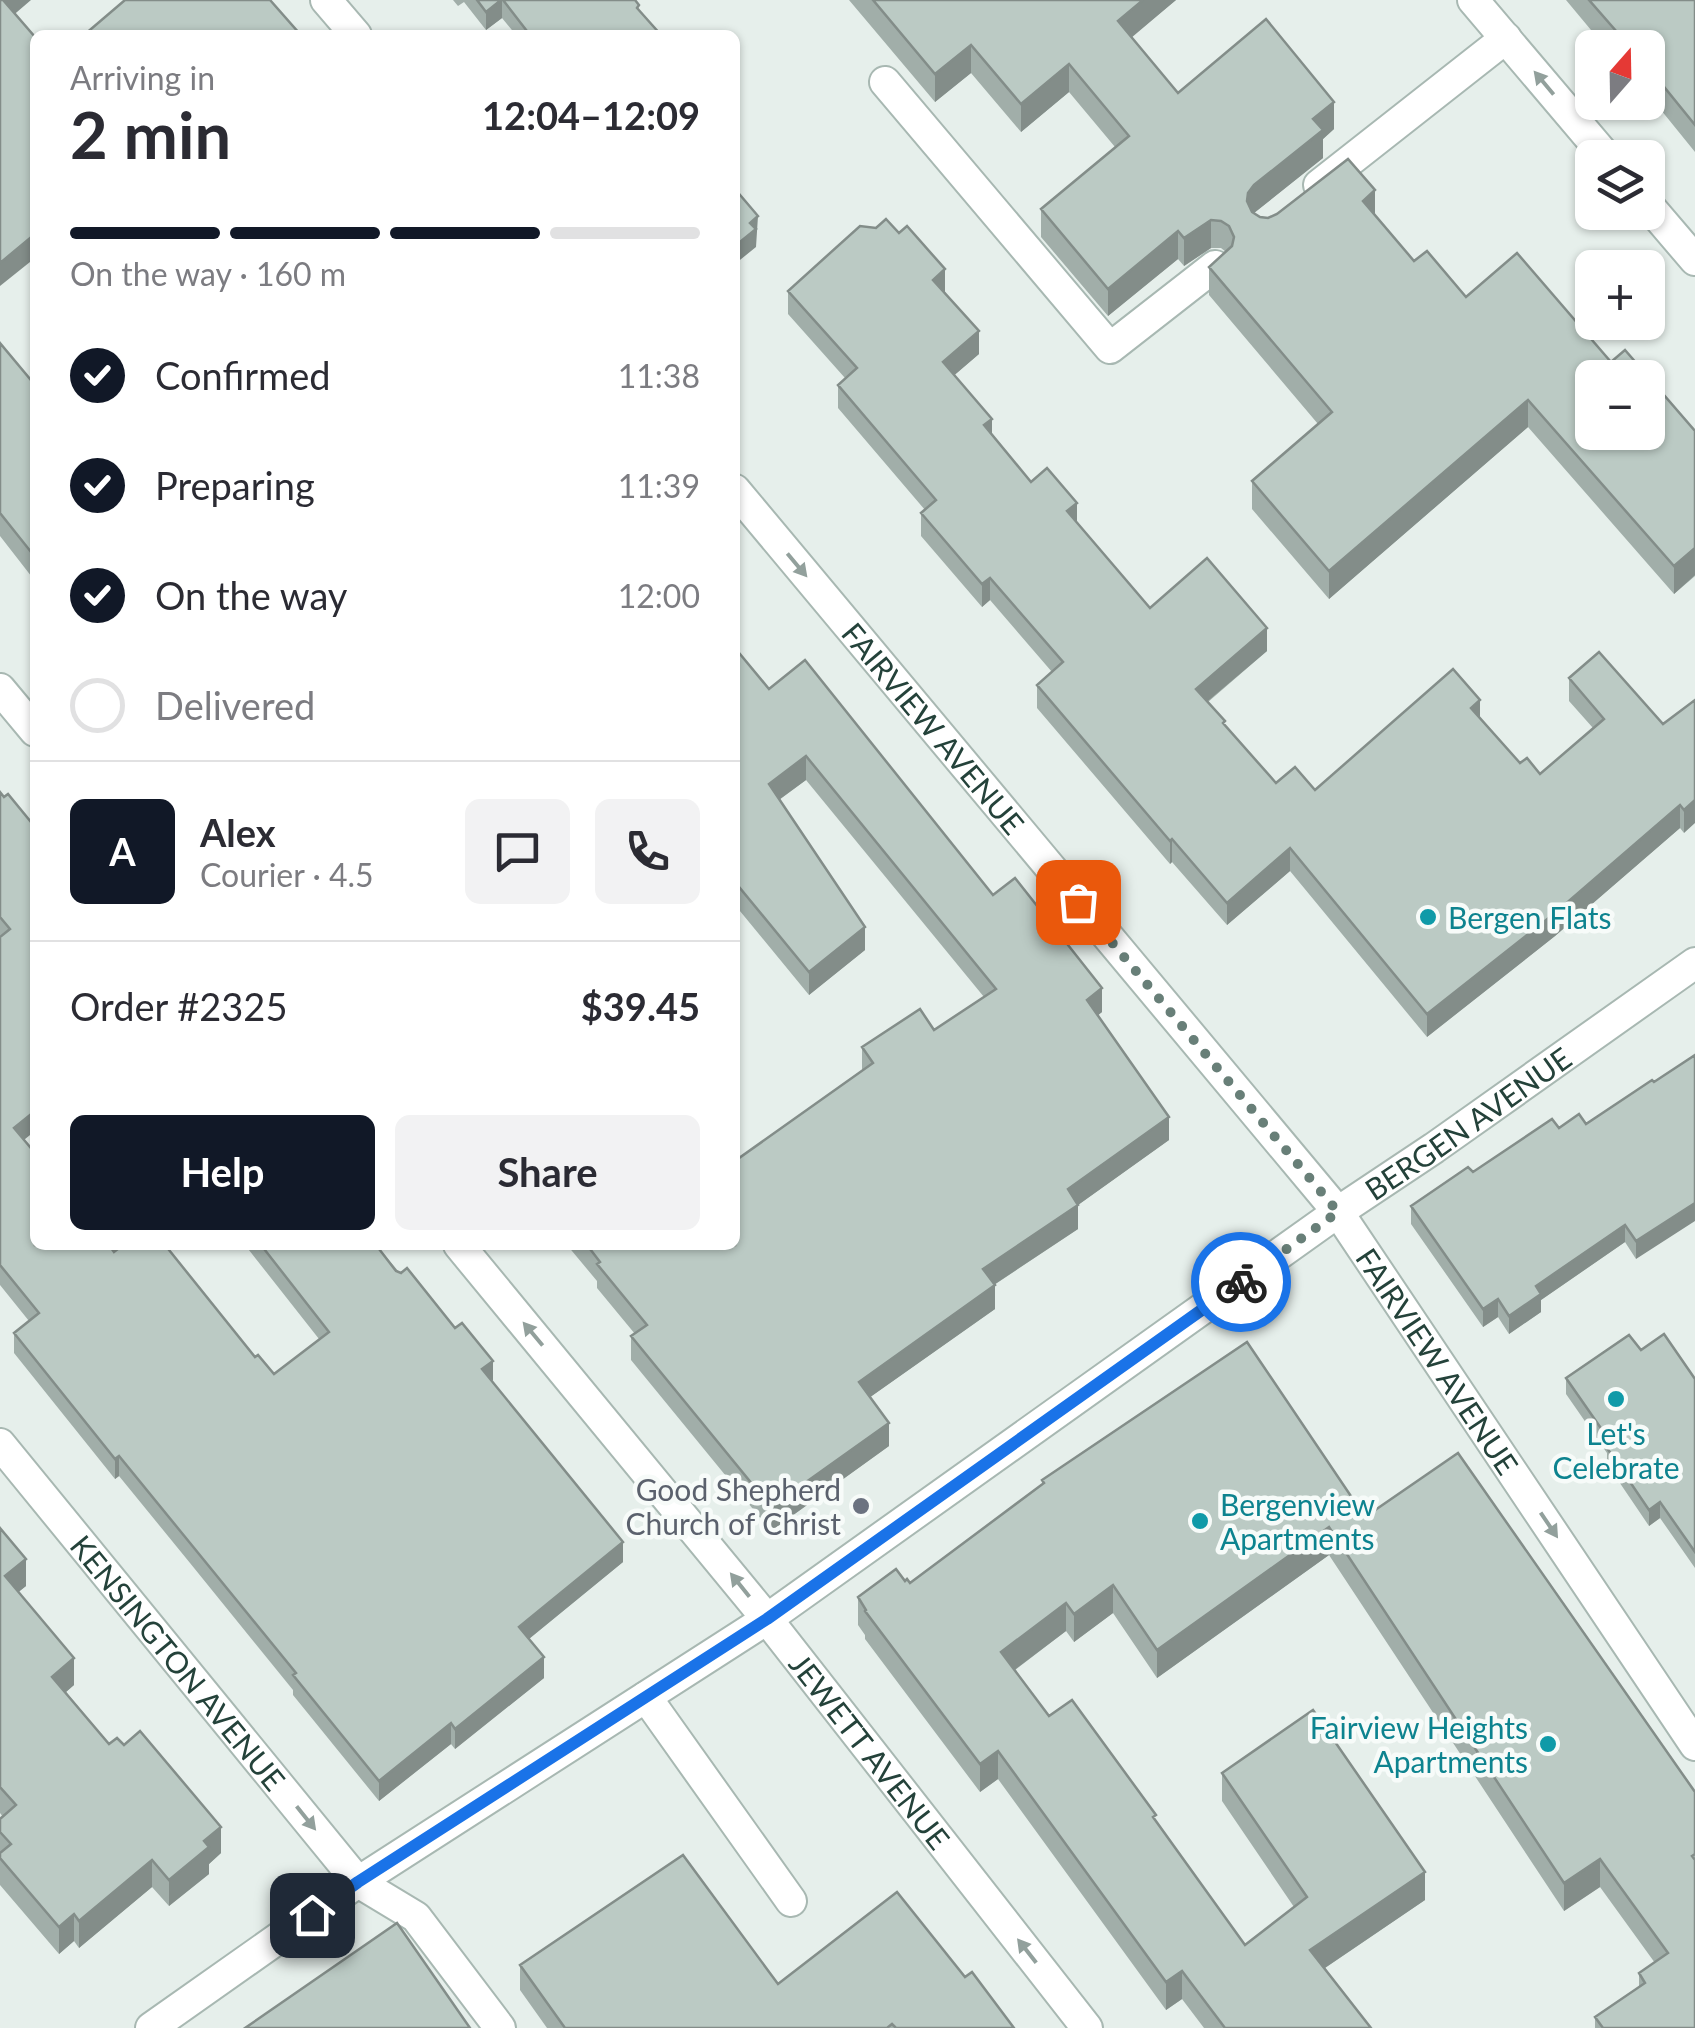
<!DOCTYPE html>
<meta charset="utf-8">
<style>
:root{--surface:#fff;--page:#f2f2f3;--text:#2b2b33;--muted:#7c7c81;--line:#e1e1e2;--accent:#111827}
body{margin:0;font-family:Lato,sans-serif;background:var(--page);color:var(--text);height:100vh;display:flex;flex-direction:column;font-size:38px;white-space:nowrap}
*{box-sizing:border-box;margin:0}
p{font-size:32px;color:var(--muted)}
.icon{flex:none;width:55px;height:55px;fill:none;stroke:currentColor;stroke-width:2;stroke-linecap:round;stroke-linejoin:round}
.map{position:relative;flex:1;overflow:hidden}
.panel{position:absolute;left:30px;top:30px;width:710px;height:1220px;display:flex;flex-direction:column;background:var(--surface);border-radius:15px;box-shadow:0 2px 8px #0004}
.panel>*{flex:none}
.needle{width:65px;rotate:20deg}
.buttons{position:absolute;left:1575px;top:30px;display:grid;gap:20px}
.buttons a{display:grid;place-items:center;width:90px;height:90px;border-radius:15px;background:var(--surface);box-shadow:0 2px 8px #0004;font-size:50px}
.pin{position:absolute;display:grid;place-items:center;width:85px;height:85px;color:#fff;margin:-42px;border-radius:20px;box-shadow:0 5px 15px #0006}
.courier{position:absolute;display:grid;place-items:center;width:100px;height:100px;margin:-50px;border:8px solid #1a73e8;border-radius:50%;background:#fff;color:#222;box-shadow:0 2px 12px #0007}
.summary em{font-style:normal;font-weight:700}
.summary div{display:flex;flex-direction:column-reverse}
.summary{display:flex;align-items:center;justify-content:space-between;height:170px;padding:0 40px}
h1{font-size:65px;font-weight:700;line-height:75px}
.bar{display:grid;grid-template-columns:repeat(4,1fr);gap:15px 10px;align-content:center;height:120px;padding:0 40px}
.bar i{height:12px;border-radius:8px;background:var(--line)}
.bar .current{background:var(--accent)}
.bar p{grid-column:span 4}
.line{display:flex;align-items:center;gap:25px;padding:0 40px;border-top:2px solid var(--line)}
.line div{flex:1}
.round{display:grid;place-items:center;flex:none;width:105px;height:105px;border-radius:15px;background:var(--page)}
ol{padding:0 40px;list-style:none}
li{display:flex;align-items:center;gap:30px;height:110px}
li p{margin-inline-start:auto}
li .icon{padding:10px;border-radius:50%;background:var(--accent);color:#fff;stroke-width:4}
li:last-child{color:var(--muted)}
li i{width:55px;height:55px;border:5px solid var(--line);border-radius:50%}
.primary-button{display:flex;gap:20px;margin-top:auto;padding:20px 40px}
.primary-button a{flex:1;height:115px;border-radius:15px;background:var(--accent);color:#fff;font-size:40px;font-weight:700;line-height:115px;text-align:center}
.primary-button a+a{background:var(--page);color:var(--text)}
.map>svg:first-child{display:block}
</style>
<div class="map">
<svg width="1695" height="2028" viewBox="0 0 1695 2028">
<rect width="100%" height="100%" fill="#e6efeb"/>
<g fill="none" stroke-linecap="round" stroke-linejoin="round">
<defs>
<g id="minor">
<path d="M326,0L356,35"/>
<path d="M1473,0L1607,158"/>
<path d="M885,82L1110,348L1215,266"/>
<path d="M1319,185L1506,38"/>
<path d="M1648,205L1695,260"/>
<path id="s1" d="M735,490L1338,1212L1695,1745"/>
<path d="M0,689L35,731"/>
<path id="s2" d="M459,1245L767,1619L1087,2028"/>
<path id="s3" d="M0,1444L358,1882L416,1917L500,2028"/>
<path d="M646,1697L791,1901"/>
<path id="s4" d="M151,2028L358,1882L767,1619L1338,1212L1434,1148L1695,963"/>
</g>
</defs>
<use href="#minor" stroke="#a8b8b2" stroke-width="34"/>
<use href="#minor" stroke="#fff" stroke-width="30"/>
</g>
<path fill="#a1aea9" d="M453,0H635L639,11L661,35H516L502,18L486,30L464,2L458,6Z
M849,0H1176L1131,37L1178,93L1334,129L1323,139V158L1254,213L1260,217L1268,218L1375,215L1414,261L1466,297L1611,362L1695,431V576L1674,594L1528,427L1329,599L1252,509V481L1318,424L1209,295V267L1226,252L1221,248H1211L1184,266L1178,259L1108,316L1041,237V209L1115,147L1069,92L1021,132L971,73L935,102Z
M1566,0H1695V152L1648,94V48H1606Z
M788,291L945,292L979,354L954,375L992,434L1031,482L1077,523L1150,608L1267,651L1208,702L1225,725L1276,783L1315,790L1480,718L1520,763L1540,774L1593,728L1569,701V678L1663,724L1695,700L1684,833L1680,828L1555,936L1427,1037L1290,871L1227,925L1172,862L1170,864L1037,708V685L1052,672L990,600L982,607L921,536V513L925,510L838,408V385L845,378L788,314Z
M0,343L35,385V581L0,536Z
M735,648L769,689L993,895L1102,1012L1098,1015L1169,1140L1078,1205V1229L994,1285L995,1309L870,1397L889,1446L771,1531L631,1360V1336L635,1334L597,1288V1281L567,1245H735L862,1070V1047L934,1030L984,997L806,780L779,800L865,950L809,995L735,905Z
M0,792L24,1140L114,1252L255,1357L274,1374L319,1339L245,1245H376L492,1381L623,1562L529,1639L544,1678L455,1749L451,1744L379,1801L293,1695V1690L190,1563L119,1476L115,1479L14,1353V1333L29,1321L0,1285Z
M1652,1080L1636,1259L1625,1242L1541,1300V1312L1509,1334L1498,1317L1483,1327L1411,1224V1206L1559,1128L1586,1124Z
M1641,1350L1695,1379V1568L1660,1518L1649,1526L1607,1464V1453L1566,1394V1378Z
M1042,1480L1365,1517L1695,1792V2028H1595V2017L1639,1987V1973L1655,1963L1600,1887L1564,1911L1329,1555L1157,1678L1113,1613L1074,1642L1066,1631L1015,1670L1049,1716L1156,1822L1245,1945L1294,1907L1222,1801V1773L1425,1900L1325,1968L1371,2028H1204L1182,1999L1166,2010L998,1779L980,1792L865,1639V1635L858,1625V1597L905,1581L910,1583L1042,1484Z
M0,1528L26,1586L18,1592L74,1685L66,1692L109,1744L221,1853L209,1864V1874L169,1906L152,1887L79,1948L74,1941L59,1954L0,1885V1819L3,1817L0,1813Z
M520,1965L778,1984L965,1977L1014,2028H547L520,1990Z"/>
<path fill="#838d89" d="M3,0H31L3,24Z
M502,0V18L486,30V12Z
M1143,0H1176L1118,49V21Z
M971,45V73L935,102V74Z
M1069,64V92L1021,132V104Z
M1334,102V129L1323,139V158L1254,213L1247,229L1248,193L1254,185L1313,119Z
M1375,190V218L1363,201Z
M758,216L756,247L735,264V246L750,223Z
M1211,220V248L1184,266V238Z
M1178,231V259L1108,316V289Z
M35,234V258L0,286V263Z
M945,269V292L933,302V280Z
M979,331V354L943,385V362Z
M1528,400V427L1329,599V571Z
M992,419V441L984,425Z
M1077,503V526L1067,511Z
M1695,547V575L1674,594V566Z
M990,578V600L982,607V584Z
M1267,628V651L1196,711V689Z
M1480,700V723L1471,708Z
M806,756V780L769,807V784Z
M1695,800V823L1684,833V810Z
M1680,805V828L1555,936L1427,1037V1014Z
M1172,839V862L1170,864V841Z
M1290,848V871L1227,925V903Z
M865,927V950L809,995V972Z
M1102,988V1012L1087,1024V1000Z
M35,1111V1131L14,1148V1128Z
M1169,1117V1140L1078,1205V1229L983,1292V1269L1068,1189Z
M1695,1203V1221L1636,1259V1241Z
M1625,1225V1242L1541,1300V1312L1509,1334V1316L1536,1286Z
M995,1285V1309L859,1405V1382Z
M1498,1299V1317L1483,1327V1309Z
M493,1361V1381L482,1369Z
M889,1423V1446L771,1531V1507Z
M119,1456V1476L115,1479V1459Z
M1660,1502V1518L1649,1526V1510Z
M1329,1527V1555L1157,1678V1650Z
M623,1542V1562L519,1647V1627Z
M26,1559V1586L5,1603V1576Z
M1113,1585V1613L1074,1642V1614Z
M1066,1603V1631L1001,1680V1652Z
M544,1657V1678L455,1749V1729Z
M74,1658V1685L52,1704V1677Z
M451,1723V1744L379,1801V1781Z
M998,1751V1779L980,1792V1764Z
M221,1827V1853L209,1864V1874L169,1906V1880L204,1841Z
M1600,1859V1887L1564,1911V1883Z
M152,1860V1887L79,1948V1921Z
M1425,1872V1900L1310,1978V1950Z
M74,1914V1941L59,1954V1927Z
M1182,1971V1999L1166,2010V1982Z"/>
<path fill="#bbcac4" stroke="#838d89" stroke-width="2.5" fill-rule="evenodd" d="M0,0H3L35,37V234L0,263Z
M125,0H270L299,33L297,35H84Z
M477,0H501L486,12Z
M503,0H635L639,5L637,8L661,35H530Z
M873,0H1143L1118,21L1178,93L1266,19L1334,102L1313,119L1323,130L1254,185L1248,193L1247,201L1252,212L1260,217L1268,218L1277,214L1348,159L1375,190L1363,201L1414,261L1427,251L1466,297L1517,253L1611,362L1625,350L1695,431V548L1674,566L1528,400L1329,571L1252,481L1332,412L1209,267L1232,246L1234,237L1229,226L1221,221L1211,220L1184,238L1178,231L1108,289L1041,209L1129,136L1069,64L1021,104L971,45L935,74ZM1592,378H1648V432H1592Z
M1589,0H1695V125L1648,67V48H1631Z
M735,189L758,216L750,223L756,229L735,246Z
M886,219L899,233L907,226L945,269L933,280L979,331L943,362L992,419L984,425L1031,482L1047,468L1077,503L1067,511L1150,608L1207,558L1267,628L1196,689L1225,721L1223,723L1276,783L1295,767L1315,790L1453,669L1480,700L1471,708L1520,763L1527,758L1540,774L1604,719L1569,678L1599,652L1663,724L1695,700V800L1684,810L1680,805L1555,913L1427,1014L1290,848L1227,903L1172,839L1170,841L1037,685L1063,662L990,578L982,584L921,513L936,500L838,385L857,368L788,291L860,226L876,228Z
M0,343L35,385V557L0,513Z
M735,648L769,689L805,660L993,895L1015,878L1102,988L1087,1000L1169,1117L1068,1189L1078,1205L983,1269L995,1285L859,1382L889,1423L771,1507L631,1336L647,1325L597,1264L600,1262L587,1245H735V1161L873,1063L862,1047L920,1009L934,1030L996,989L806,756L769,784L865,927L809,972L735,882Z
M0,792L4,797L8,794L35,827V1111L14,1128L35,1153V1245H109L114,1252L123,1245H165L255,1357L258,1355L274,1374L329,1332L261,1245H376L396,1271L401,1273L407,1268L455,1328L462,1323L493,1361L482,1369L623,1542L519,1627L544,1657L455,1729L451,1723L379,1781L293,1675L296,1673L190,1543L119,1456L115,1459L14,1333L39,1313L0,1265V937L10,929L0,917Z
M1695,1055V1203L1636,1241L1625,1225L1536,1286L1541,1294L1509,1316L1498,1299L1483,1309L1411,1206L1468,1167L1473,1172L1552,1119L1559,1128L1579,1114L1586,1124L1652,1080L1654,1082Z
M1664,1334L1695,1379V1552L1660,1502L1649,1510L1607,1448L1612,1444L1566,1378L1629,1335L1641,1350Z
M1247,1342L1365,1517L1458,1453L1695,1792V1854L1692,1856L1695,1860V2028H1603L1595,2017L1645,1983L1639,1973L1668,1953L1600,1859L1564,1883L1329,1527L1157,1650L1113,1585L1074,1614L1066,1603L1001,1652L1049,1716L1072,1700L1156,1815L1153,1817L1245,1945L1307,1897L1222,1773L1313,1710L1425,1872L1310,1950L1371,2028H1225L1182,1971L1166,1982L998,1751L980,1764L865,1611L866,1610L858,1597L896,1569L905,1581L907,1579L910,1583L1044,1483L1042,1480Z
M0,1528L26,1559L5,1576L74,1658L52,1677L109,1744L117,1738L124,1745L140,1731L221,1827L204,1841L209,1847L169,1880L152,1860L79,1921L74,1914L59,1927L0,1858V1853L11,1844L0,1832V1819L16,1805L0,1787Z
M683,1855L778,1984L897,1892L965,1977L972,1972L1014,2028H896L892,2024L887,2028H565L520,1965Z
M397,1923L470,2028H245Z"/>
<defs><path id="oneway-solid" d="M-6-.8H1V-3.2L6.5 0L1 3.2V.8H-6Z" transform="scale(2.5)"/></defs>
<g fill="#92a09c">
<use href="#oneway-solid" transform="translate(1544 83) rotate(-130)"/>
<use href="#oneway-solid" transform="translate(797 565) rotate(50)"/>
<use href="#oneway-solid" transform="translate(533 1334) rotate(-130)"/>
<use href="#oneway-solid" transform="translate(1549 1525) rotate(56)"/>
<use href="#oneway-solid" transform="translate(740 1585) rotate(-129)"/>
<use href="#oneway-solid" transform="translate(306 1818) rotate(51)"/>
<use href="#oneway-solid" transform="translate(1027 1951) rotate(-128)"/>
</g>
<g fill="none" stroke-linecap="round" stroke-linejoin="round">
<path stroke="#687f78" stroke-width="10" stroke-dasharray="0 18" d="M1078,902L1338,1212L1241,1282"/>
<path stroke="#1a73e8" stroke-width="12" d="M312,1915L358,1882L767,1619L1241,1282"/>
</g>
<g fill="#0f9aa8" stroke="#f7fbf9" stroke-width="4">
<circle cx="1428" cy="917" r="10"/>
<circle cx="1616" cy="1399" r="10"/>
<circle cx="1200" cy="1521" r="10"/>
<circle cx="1548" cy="1744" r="10"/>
</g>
<circle fill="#6b7280" stroke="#f7fbf9" stroke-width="4" cx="861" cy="1506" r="10"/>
<g text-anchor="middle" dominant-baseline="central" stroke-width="9" stroke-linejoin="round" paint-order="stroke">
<g font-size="30" fill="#24423a" stroke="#f7fbf9">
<text stroke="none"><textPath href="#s1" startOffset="310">FAIRVIEW AVENUE</textPath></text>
<text stroke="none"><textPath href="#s4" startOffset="1598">BERGEN AVENUE</textPath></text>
<text stroke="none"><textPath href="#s1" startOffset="1120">FAIRVIEW AVENUE</textPath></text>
<text stroke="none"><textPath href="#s3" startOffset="282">KENSINGTON AVENUE</textPath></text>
<text stroke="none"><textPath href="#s2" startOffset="652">JEWETT AVENUE</textPath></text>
</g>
<g font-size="30" fill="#0d838f" stroke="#f7fbf9" text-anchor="start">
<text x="1448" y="917">Bergen Flats</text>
<text x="1616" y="1433" text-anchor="middle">Let's<tspan x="1616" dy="34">Celebrate</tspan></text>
<text x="1220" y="1504">Bergenview<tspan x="1220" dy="34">Apartments</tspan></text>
<text x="1528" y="1727" text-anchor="end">Fairview Heights<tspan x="1528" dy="34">Apartments</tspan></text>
</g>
<g font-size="30" fill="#5b616d" stroke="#f7fbf9" text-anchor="end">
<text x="841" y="1489">Good Shepherd<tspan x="841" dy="34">Church of Christ</tspan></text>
</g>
</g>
</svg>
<div class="buttons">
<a><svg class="needle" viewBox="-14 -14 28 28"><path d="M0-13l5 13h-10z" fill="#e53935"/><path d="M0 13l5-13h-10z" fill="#7c7c81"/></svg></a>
<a><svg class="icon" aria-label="layers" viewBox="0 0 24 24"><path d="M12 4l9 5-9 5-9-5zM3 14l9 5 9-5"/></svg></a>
<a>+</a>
<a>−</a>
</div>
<div class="pin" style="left:1078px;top:902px;background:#ea580c"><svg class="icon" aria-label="bag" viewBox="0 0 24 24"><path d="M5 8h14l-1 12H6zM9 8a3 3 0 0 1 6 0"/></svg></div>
<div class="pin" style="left:312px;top:1915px;background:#1f2937"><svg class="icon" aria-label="home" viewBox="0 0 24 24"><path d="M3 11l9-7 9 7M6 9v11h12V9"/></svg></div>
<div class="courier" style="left:1241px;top:1282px"><svg class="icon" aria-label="bike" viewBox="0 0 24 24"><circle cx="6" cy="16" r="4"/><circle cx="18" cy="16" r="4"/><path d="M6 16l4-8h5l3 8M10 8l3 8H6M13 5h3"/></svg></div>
<section class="panel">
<div class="summary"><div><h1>2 min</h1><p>Arriving in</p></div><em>12:04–12:09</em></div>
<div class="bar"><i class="current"></i><i class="current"></i><i class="current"></i><i></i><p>On the way · 160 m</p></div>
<ol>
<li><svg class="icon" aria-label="check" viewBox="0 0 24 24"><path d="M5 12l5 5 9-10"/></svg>Confirmed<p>11:38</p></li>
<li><svg class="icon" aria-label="check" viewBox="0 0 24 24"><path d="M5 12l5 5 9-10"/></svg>Preparing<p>11:39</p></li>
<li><svg class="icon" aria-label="check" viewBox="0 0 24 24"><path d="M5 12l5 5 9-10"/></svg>On the way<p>12:00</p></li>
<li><i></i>Delivered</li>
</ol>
<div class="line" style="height:180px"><b class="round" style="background:var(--accent);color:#fff">A</b><div><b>Alex</b><p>Courier · 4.5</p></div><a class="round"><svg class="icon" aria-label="chat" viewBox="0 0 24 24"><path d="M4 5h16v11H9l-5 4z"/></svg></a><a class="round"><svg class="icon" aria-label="phone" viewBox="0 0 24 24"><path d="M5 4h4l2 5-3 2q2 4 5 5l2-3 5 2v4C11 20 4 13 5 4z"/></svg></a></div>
<div class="line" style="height:130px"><div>Order #2325</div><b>$39.45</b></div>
<div class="primary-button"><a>Help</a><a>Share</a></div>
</section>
</div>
